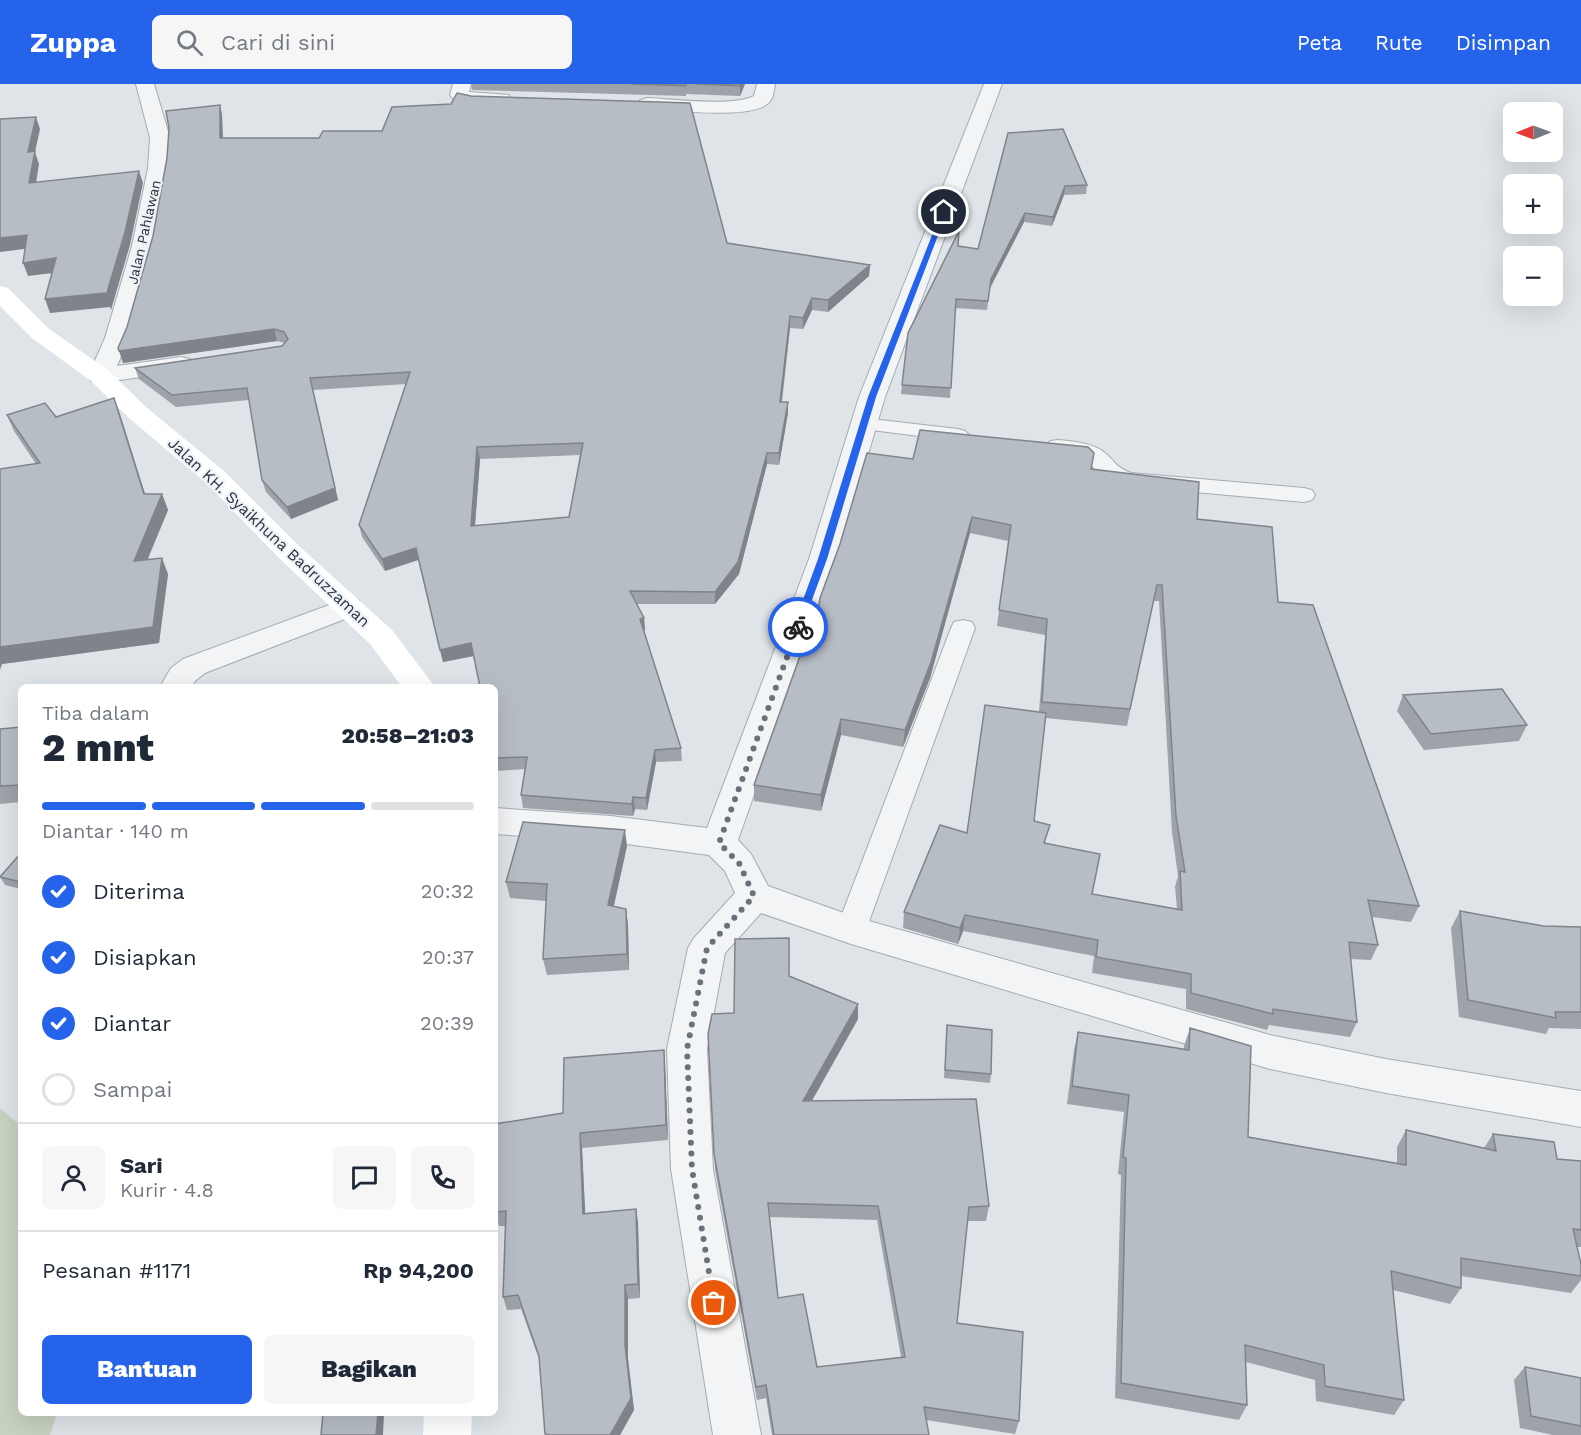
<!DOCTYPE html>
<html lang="id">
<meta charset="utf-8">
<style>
:root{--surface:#fff;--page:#f6f6f7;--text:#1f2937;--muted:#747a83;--line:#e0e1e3;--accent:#2563eb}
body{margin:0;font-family:"Work Sans",sans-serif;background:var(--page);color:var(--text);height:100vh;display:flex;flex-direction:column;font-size:22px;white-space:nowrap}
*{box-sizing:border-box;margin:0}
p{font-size:20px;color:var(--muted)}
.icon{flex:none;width:33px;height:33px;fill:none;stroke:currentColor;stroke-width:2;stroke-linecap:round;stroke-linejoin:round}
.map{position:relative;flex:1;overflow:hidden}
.sheet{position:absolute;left:18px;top:600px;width:480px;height:732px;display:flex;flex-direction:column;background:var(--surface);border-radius:9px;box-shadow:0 6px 24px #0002}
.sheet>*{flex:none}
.needle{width:39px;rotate:269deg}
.tools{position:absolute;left:1503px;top:18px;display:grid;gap:12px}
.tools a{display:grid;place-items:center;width:60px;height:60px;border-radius:9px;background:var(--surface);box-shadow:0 6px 24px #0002;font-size:30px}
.pin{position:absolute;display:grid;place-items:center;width:51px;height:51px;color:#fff;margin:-26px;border:3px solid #fff;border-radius:50%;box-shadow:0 2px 6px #0007}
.courier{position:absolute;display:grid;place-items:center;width:60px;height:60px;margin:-30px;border:4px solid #2563eb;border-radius:50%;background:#fff;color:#222;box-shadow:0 2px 8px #0007}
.headline em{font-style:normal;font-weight:800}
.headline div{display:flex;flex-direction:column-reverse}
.headline{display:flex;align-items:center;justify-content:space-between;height:102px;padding:0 24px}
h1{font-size:39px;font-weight:800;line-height:45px}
.bar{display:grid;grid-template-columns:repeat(4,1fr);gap:9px 6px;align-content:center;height:72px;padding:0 24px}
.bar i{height:8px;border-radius:4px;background:var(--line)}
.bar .active{background:var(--accent)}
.bar p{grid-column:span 4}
.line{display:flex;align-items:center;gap:15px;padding:0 24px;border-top:2px solid var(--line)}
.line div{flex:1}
.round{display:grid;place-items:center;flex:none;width:63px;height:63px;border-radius:9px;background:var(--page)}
ol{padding:0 24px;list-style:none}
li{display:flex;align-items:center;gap:18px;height:66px}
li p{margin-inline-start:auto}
li .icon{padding:6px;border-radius:50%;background:var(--accent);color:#fff;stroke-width:4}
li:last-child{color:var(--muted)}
li i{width:33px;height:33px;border:3px solid var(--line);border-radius:50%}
.primary-button{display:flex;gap:12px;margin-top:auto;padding:12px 24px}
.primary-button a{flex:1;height:69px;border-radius:9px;background:var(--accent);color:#fff;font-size:24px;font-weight:800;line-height:69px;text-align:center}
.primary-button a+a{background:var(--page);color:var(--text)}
header{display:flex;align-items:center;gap:36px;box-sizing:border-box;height:84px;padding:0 30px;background:var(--accent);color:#fff}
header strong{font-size:28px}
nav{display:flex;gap:33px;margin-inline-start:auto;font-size:21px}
.search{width:420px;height:54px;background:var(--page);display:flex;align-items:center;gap:15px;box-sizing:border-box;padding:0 21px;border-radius:9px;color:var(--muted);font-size:22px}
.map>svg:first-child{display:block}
</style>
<header>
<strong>Zuppa</strong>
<div class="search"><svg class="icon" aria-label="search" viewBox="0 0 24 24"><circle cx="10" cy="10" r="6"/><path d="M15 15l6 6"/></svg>Cari di sini</div>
<nav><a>Peta</a><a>Rute</a><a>Disimpan</a></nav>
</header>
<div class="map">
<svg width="1581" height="1351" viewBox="0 0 1581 1351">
<rect width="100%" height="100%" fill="#dfe4e8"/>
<path fill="#c7d2c1" d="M0,1024L21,1042V1329H57L50,1351H0Z"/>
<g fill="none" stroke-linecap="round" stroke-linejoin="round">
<defs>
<path id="service" d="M863,334L958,345L965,347L969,351L965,355L958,357L856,344L853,340L856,336Z
M1058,356C1072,357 1094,359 1105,369C1117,379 1114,382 1131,389L1304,404L1312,406L1315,411L1312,416L1304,418L1128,402L1101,393L1088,377L1050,367L1047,362L1050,357Z
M963,536L972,538L975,544L866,846L862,854L851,858L840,854L836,846L951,544L954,538Z"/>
<path id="minor" d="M136,0H154L170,54L168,84L154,162L129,254L117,282L181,273L190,275L193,280L190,285L181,287L100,299L91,297L88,292L105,254L132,162L148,84L150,54Z
M453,0H471L469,8L509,11L511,15L509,19C491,23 470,19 453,15L450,11Z
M757,0H775C774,8 773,17 766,21C746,35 673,26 647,26L640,24L638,20L640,16L647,14C673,15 733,23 754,12Z
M984,0H1002L885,313L837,475L738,756L751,770L768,802L855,833L1270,951L1386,975L1581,1007V1043L1386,1009L1270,985L851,860L761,829L725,869L707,965L713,1085L761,1351H713L671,1085L667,965L688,864L694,854L735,809L725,787L709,771L611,758L495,750V724L611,732L707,744L809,475L859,313Z
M348,514L358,516L363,523L358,530L205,589L195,597L192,603H160L171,584L183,575Z"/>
</defs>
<use href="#service" stroke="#a5abb2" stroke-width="2"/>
<use href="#minor" stroke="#a5abb2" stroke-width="2"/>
<use href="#service" fill="#f2f4f6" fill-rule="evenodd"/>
<use href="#minor" fill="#f2f4f6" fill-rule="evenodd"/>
<path fill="#fff" fill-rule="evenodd" d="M0,202L8,204L48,244L109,287L147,324L224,387L299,462L392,546L435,603H402L370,560L279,474L206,399L129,334L91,297L32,254L0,222Z
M424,1329H472L471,1351H423Z"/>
</g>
<path fill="#9da3a9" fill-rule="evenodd" d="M471,0H745L740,12L686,10V12L472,6Z
M220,21L222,31L223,54L727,159L870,181L869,192L828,228L812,226L803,245L790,244L782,318L788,329L779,381L767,380L739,490L715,520H637L644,534L645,546L643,547L681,664L682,677L656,678L647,726L635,725L633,732L523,724L521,711L525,685L496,687L495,682V603L473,572L443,578L418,476L385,487L362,453L359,441L406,300L313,306L338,416L291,435L266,408L262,396L249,316L176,323L139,295L135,284L282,262L285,259L277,257L123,279L127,243L153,152L167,74ZM580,371L569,433L475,442L480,375Z
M1008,49L1087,101L1086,110L1064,111L1052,142L1024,138L990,204L987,226L955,224L950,314L901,310L902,301L978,165Z
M114,314L145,410H162L168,426L147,475L168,490L159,559L2,580L36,380L14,347L7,331L56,333Z
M913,375L1091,385L1197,435L1278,518L1419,822L1411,838L1372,833L1378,861L1371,876L1350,875L1357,938L1350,953L1269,941L1267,946L1186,925V905L1092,889L1094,872L963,847L958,860L903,844L904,828L967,749L1039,628L1045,551L997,542L1008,457L970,449L930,594L903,663L841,651L821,727L754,717V701L812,558ZM1153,517H1159L1172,748L1178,792L1175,803L1177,825L1092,810L1046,759L1034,737L1046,634L1127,642Z
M1403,611L1527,641L1519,657L1424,666L1397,627Z
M21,643V718L0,720V645Z
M627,762L614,822L626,825L628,841L629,886L547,891L543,875L546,817L510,814L506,798Z
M21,769V805L5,801L0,793Z
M1460,827L1543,842L1581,843V945L1549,944L1546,950L1459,933L1451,844Z
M789,892L858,920V935L812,1017L989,1122L986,1137H967L957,1239L1019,1337L1015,1350L926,1336L929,1351H772L766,1314L757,1316L715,1085L708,950ZM770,1133L877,1136L901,1273L817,1283L778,1214Z
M947,941L991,990L990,999L944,994Z
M1190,944L1248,1053L1397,1080V1063L1406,1046L1484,1064L1493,1050L1557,1075L1581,1077V1163H1577L1581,1180V1196L1571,1209L1461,1192V1204L1450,1220L1393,1206L1404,1316L1394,1331L1316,1317L1315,1296L1246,1278L1247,1321L1239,1336L1115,1314L1121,1091L1118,1090L1124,1028L1067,1020L1074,966L1078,948L1184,965V962Z
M665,981L668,1056L582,1064L585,1129L636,1125L638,1139L640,1214L628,1215V1275L634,1326L620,1351H545L539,1275L521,1225L507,1226L503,1213L506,1142H499L495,1128L563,1029Z
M1525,1283L1581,1294V1351H1553L1520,1344L1514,1296Z"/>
<path fill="#80848a" d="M740,0H745L740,12Z
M220,21L222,31L223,64L220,54Z
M36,33L40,45L35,68L39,80L34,112L29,99L28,68Z
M139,87L143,99L130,161L111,226L110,223L50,229L45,215L105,209Z
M1065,102L1064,111L1052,142L1053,133Z
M1025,129L1024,138L990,204L987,226L991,195Z
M27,151L32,164L0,168V154Z
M56,174L61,188L28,192L23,179Z
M870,181L869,192L828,228V216Z
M812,214V226L803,245V234Z
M790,232V244L780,330V318Z
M274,245L277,257L123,279L119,267Z
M313,306L338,416L291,435L287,423Z
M114,314L120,330L150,426L144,410Z
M788,318V329L779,381V369Z
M477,363L480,375L474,454L471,442Z
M767,369V380L739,490L715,520V508Z
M162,410L168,426L140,494L134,477Z
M972,433L970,449L930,594L903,663L905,646Z
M416,464L418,476L385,487L382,475Z
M162,474L168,490L159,559L2,580L0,586V563Z
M644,534L645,546L641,547L640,535Z
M471,559L474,572L443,578L440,566Z
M841,635V651L821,727V711Z
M655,666L656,678L647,726L646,714Z
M633,713L635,725L633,732L632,720Z
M625,746L627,762L610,838L608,821Z
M626,825L628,841L629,886L627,870Z
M965,831L963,847L958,860L960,844Z
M858,920V935L803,1032V1017Z
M664,966L665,981L668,1056L666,1041Z
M580,1049L582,1064L586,1144L583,1130Z
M636,1125L638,1139L640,1214L638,1200Z
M625,1201L628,1215V1275L634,1326L620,1351H610L625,1261Z
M378,1329H384L383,1351H376Z"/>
<path fill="#b7bdc5" stroke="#80848a" stroke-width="1.5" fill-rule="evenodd" d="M631,0H685L686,2Z
M696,0H740V2Z
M457,9L471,12L690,19L727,159L870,181L828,216L812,214L803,234L790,232L780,318H788L779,369H767L738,478L715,508L630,507L644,534L640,535L681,664L655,666L646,714L633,713L632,720L521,711L527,673L495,674V603H480L471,559L440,566L416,464L382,475L359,441L410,288L310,294L335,404L287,423L262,396L247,304L172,311L135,284L282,262L288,255L284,248L274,245L119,267L118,264L127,243L153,152L167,74L169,44L166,27L220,21V54H319L323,47H382L392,23L451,20ZM583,359L569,433L471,442L477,363Z
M36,33L28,68L35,67L29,99L139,87L125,148L106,212L105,209L45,215L56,174L23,179L27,151L0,154V35Z
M1063,45L1087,101L1065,102L1053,133L1025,129L991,195L988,217L956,215L951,304L902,301L908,249L959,147L958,162L978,165L1008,49Z
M114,314L144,410H162L134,477L162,474L153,543L0,563V385L40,379L7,331L45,319L56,333Z
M920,346L1088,363L1094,369L1091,385L1199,398L1197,435L1272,443L1278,518L1313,521L1419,822L1368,816L1378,861L1349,858L1357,938L1273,925V930L1191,909V890L1096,873L1098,856L965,831L960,844L904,828L940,741L967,749L985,621L1046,629L1034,737L1050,741L1044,759L1100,770L1092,810L1182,826L1180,787L1185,788L1176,732L1162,501H1157L1130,625L1042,618L1047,535L999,526L1011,441L972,433L931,578L905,646L841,635L821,711L754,701L805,558H812L820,514L840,460L867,369L913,375Z
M1502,605L1527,641L1431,650L1403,611Z
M21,643V701L0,702V645Z
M523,738L625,746L608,821L626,825L627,870L543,875L547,800L506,798Z
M21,769V798L0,793Z
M1460,827L1543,842L1581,843V928H1555L1556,934L1468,916Z
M789,854V892L858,920L803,1017L976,1015L989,1122L969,1123L957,1239L1023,1248L1019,1337L924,1323L929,1351H774L766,1301L756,1303L714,1070L708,950L712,930L734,929L735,855ZM768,1119L878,1122L905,1273L817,1283L803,1210L778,1214Z
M947,941L992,946L991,990L945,986Z
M1190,944L1251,962L1248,1053L1406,1081V1046L1496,1067L1493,1050L1554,1058L1557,1075L1581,1077V1146L1573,1145L1581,1180V1192L1461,1174V1204L1391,1187L1404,1316L1325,1302L1324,1281L1245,1261L1247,1321L1121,1299L1126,1074L1123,1073L1129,1011L1072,1002L1078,948L1189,966Z
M664,966L666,1041L580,1049L583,1130L636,1125L638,1200L625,1201V1261L631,1314L610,1351H550L545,1350L539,1272L518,1211L503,1213L506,1127L495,1128V1040L563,1029L564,974Z
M1525,1283L1581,1294V1342L1531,1332Z
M323,1329H378L376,1351H321Z"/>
<path fill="#2563eb" d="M942,126L947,128L876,313L827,475L802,543L795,545L793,543L818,475L868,313Z"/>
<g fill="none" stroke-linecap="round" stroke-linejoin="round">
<path stroke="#69717a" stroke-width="6" stroke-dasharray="0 10.8" d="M714,1219L692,1085L687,965L707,864L754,812L739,779L719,759L798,543"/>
</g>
<g text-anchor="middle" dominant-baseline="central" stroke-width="4.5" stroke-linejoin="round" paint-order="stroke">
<g font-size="14" fill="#29333f" stroke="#eff2f6">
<text transform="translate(144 148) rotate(-77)">Jalan Pahlawan</text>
</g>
<g font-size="16" fill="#29333f" stroke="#eff2f6">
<text transform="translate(269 448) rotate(43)">Jalan KH. Syaikhuna Badruzzaman</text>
</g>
</g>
</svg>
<div class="tools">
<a><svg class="needle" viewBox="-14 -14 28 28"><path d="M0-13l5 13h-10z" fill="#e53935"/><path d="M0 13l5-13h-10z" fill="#747a83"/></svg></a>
<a>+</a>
<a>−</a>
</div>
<div class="pin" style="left:714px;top:1219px;background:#ea580c"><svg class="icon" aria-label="bag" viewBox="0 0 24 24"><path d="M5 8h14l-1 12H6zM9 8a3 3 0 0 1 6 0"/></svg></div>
<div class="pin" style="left:944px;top:128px;background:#1f2937"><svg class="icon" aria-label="home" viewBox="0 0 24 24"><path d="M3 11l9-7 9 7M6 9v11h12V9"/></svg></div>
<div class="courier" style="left:798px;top:543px"><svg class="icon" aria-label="bike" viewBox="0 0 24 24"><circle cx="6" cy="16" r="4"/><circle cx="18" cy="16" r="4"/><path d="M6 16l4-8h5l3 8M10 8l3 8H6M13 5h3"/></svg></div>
<section class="sheet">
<div class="headline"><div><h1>2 mnt</h1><p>Tiba dalam</p></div><em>20:58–21:03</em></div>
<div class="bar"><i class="active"></i><i class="active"></i><i class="active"></i><i></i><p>Diantar · 140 m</p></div>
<ol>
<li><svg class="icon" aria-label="check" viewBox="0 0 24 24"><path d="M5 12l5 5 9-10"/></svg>Diterima<p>20:32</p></li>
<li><svg class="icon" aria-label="check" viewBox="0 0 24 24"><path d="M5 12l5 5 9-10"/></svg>Disiapkan<p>20:37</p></li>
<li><svg class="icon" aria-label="check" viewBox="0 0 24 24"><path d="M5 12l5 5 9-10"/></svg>Diantar<p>20:39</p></li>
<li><i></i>Sampai</li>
</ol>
<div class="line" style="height:108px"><a class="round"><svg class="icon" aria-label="person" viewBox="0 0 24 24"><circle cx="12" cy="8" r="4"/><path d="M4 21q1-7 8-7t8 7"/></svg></a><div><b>Sari</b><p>Kurir · 4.8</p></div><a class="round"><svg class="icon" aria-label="chat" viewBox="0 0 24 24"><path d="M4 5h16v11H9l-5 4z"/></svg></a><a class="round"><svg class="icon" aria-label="phone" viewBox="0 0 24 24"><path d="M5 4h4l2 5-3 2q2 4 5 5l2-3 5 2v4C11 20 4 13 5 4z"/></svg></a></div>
<div class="line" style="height:78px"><div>Pesanan #1171</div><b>Rp 94,200</b></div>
<div class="primary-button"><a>Bantuan</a><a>Bagikan</a></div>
</section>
</div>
